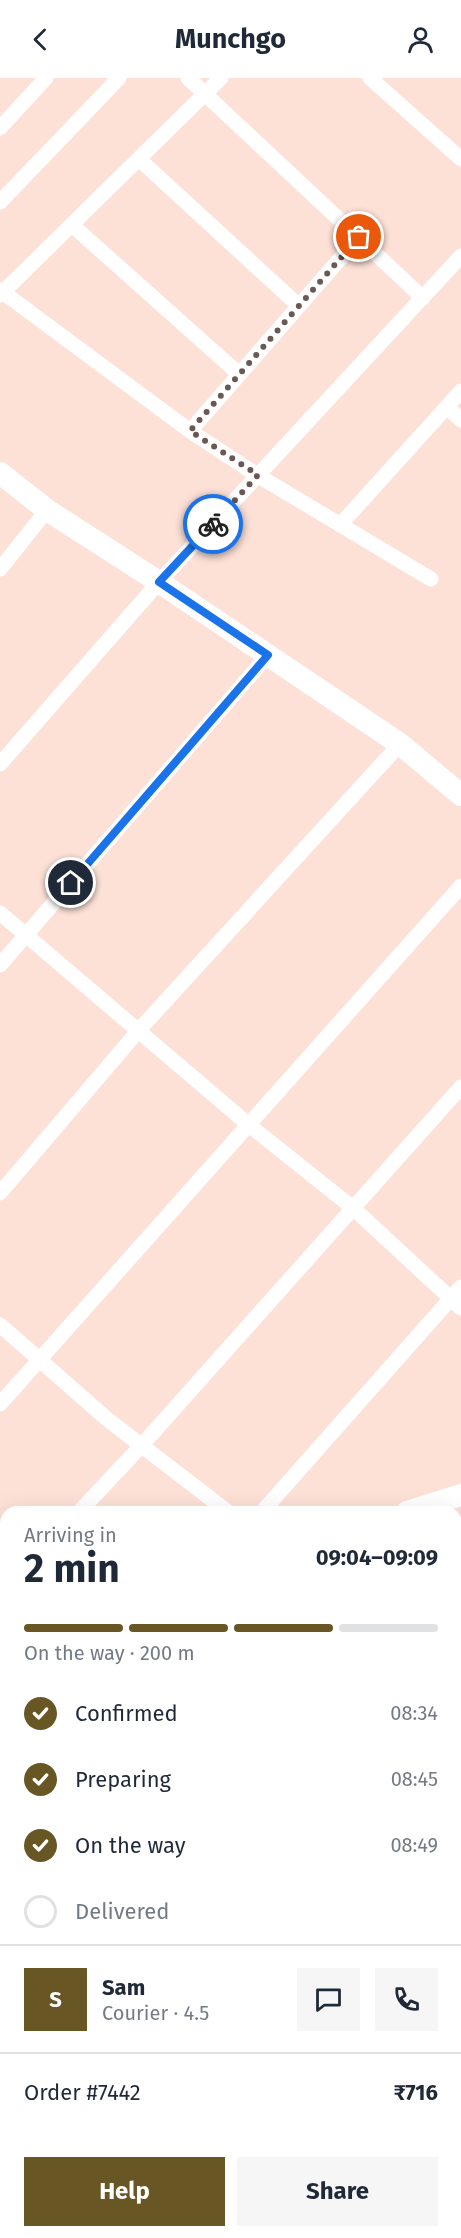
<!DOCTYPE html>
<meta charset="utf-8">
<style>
:root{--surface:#fff;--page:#f6f6f7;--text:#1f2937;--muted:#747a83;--line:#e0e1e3;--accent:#685624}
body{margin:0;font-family:"Fira Sans",sans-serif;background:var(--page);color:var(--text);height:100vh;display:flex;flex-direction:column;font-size:22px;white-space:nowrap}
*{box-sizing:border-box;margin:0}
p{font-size:20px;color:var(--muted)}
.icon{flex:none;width:33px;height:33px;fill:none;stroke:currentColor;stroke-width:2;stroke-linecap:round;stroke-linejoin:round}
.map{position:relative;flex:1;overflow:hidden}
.side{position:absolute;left:0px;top:1428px;width:462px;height:732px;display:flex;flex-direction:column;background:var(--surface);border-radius:18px 18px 0 0;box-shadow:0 6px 24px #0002}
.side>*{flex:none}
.pin{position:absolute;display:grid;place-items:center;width:51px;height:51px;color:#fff;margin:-26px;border:3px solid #fff;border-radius:50%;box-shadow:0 2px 6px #0007}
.courier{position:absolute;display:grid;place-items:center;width:60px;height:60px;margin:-30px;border:4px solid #1a73e8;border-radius:50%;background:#fff;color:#222;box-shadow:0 2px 8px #0007}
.headline em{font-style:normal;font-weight:700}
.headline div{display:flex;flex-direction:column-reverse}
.headline{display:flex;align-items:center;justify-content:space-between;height:102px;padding:0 24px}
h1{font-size:39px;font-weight:700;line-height:45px}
.bar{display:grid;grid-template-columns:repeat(4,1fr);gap:9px 6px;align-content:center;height:72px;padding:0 24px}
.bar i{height:8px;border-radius:4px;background:var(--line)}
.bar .current{background:var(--accent)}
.bar p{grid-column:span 4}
.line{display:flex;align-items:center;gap:15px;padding:0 24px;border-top:2px solid var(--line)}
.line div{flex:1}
.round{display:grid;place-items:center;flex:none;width:63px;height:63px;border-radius:0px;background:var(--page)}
ol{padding:0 24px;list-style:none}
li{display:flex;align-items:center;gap:18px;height:66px}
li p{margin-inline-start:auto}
li .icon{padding:6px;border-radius:50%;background:var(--accent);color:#fff;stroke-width:4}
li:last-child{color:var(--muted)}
li i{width:33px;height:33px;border:3px solid var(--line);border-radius:50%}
.button{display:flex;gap:12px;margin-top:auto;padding:12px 24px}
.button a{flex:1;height:69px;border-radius:0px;background:var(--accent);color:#fff;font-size:24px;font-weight:700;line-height:69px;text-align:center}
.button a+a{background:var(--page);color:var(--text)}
header{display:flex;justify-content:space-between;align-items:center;height:78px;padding:0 24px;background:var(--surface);font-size:27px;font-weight:700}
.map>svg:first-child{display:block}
</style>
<header><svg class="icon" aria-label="back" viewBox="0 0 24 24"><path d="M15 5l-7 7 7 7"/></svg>Munchgo<svg class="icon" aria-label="person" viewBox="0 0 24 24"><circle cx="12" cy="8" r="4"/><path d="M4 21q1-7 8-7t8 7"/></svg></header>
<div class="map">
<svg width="461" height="2160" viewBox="0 0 461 2160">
<rect width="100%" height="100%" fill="#fde1d7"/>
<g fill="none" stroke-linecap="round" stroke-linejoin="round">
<path stroke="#fff" stroke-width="15" d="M188,0L423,220
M370,0L461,81
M0,50L46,0
M139,81L299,228
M0,124L119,0
M72,147L239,296
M0,212L190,353L257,397L431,501
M0,217L221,0
M447,329L461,342
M190,353L359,159
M340,447L461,313
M0,491L47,432
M0,686L159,504L461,178
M0,835L249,1047L353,1130L461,1230
M0,887L268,577
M0,1115L139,952L400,666
M0,1247L107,1341L228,1434
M0,1326L461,808
M79,1434L142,1367L461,1009
M262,1434L461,1209
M0,1517L6,1510
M0,1846L6,1851
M0,1911L6,1905
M0,1968L6,1972
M220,2154L226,2160
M14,2160L20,2154"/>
<path stroke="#fff" stroke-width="22" d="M0,395L47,432L159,504L400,666L461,717
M407,1434L461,1417
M456,1642L461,1648"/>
</g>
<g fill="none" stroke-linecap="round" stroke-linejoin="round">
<path stroke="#6a5953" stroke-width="6" stroke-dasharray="0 10.8" d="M213,446L258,397L190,353L359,159"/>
<path stroke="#1a73e8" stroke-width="8" d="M71,805L268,577L159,504L213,446"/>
</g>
</svg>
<div class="pin" style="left:359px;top:159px;background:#ea580c"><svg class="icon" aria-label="bag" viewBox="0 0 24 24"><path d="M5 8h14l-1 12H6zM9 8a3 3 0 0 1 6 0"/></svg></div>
<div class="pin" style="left:71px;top:805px;background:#1f2937"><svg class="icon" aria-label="home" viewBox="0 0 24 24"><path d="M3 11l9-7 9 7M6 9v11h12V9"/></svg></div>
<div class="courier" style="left:213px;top:446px"><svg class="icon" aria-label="bike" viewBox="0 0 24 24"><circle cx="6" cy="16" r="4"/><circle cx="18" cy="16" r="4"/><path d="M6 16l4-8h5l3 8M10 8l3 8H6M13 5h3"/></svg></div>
<section class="side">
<div class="headline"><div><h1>2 min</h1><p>Arriving in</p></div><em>09:04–09:09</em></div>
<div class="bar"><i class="current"></i><i class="current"></i><i class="current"></i><i></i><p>On the way · 200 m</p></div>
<ol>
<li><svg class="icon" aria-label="check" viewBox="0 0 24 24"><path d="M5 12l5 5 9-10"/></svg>Confirmed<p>08:34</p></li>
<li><svg class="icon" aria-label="check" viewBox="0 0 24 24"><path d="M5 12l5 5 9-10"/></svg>Preparing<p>08:45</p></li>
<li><svg class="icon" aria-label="check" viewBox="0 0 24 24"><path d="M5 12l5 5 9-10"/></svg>On the way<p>08:49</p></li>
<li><i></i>Delivered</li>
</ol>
<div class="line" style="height:108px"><b class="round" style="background:var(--accent);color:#fff">S</b><div><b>Sam</b><p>Courier · 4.5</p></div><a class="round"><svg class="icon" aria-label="chat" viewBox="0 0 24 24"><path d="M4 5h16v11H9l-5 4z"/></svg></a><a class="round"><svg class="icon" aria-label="phone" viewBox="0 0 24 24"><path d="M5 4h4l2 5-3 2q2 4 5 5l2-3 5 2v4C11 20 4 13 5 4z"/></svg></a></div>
<div class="line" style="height:78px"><div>Order #7442</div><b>₹716</b></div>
<div class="button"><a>Help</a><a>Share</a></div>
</section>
</div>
